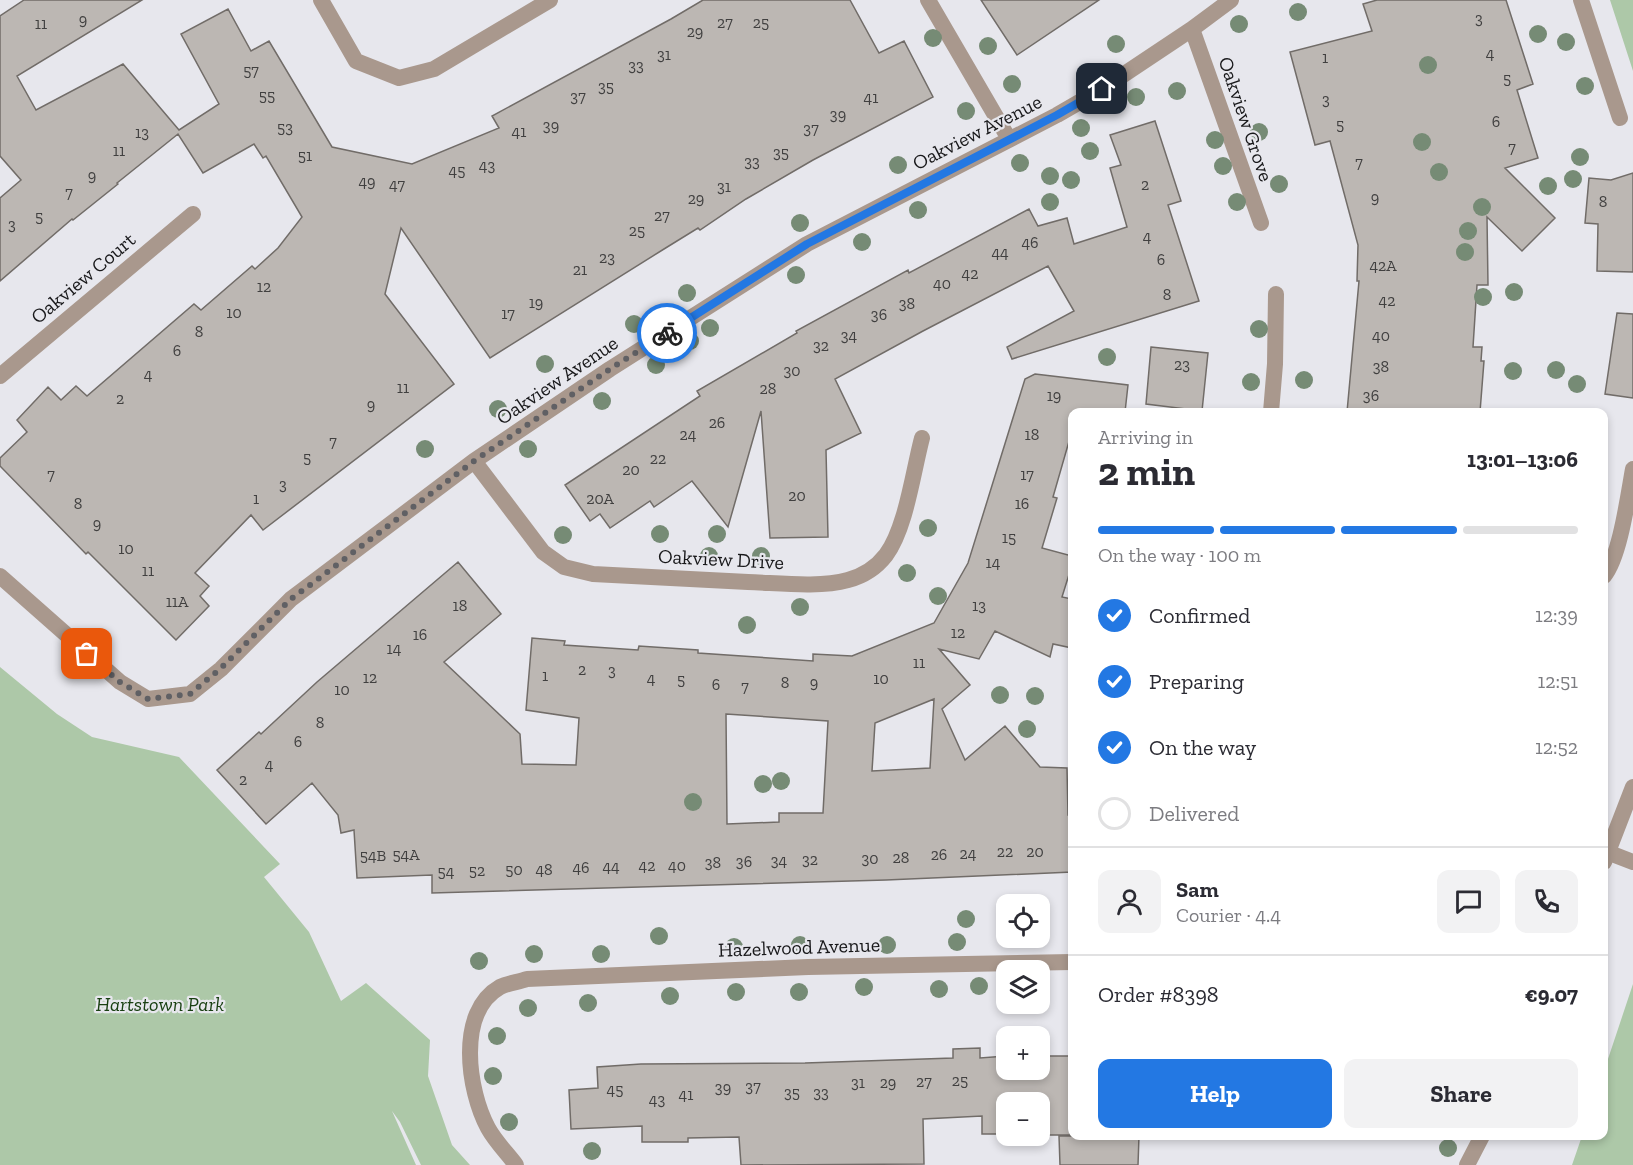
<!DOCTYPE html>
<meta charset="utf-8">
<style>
:root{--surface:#fff;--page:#f2f2f3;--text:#2b2b33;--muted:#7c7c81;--line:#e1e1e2;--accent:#2378e3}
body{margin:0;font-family:"Zilla Slab",serif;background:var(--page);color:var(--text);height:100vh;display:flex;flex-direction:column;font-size:22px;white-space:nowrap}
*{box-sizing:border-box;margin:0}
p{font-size:20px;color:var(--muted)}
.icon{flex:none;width:33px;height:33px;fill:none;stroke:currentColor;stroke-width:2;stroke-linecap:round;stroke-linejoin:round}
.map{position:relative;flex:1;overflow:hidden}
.side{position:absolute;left:1068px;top:408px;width:540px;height:732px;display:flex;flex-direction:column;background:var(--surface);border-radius:12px;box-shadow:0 3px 9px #0003}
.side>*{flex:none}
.fabs{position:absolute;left:996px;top:894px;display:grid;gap:12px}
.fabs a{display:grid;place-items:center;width:54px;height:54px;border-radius:12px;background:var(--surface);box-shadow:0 3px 9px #0003;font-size:30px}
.pin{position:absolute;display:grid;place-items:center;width:51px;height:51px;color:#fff;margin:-26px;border-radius:12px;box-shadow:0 3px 9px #0006}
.courier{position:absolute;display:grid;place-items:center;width:60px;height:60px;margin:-30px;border:4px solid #2378e3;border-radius:50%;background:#fff;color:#222;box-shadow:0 2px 8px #0007}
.summary em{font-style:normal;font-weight:700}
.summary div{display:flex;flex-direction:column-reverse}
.summary{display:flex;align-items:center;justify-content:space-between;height:102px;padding:0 30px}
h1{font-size:39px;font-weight:700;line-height:45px}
.bar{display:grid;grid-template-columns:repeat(4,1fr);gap:9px 6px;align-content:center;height:72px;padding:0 30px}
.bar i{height:8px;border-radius:4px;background:var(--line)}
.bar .active{background:var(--accent)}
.bar p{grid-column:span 4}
.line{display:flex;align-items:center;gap:15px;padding:0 30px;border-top:2px solid var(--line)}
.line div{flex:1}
.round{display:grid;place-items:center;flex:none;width:63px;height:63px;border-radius:12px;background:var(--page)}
ol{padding:0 30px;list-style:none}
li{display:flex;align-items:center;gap:18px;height:66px}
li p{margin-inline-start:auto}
li .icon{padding:6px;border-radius:50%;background:var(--accent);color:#fff;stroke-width:4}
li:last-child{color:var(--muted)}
li i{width:33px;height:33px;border:3px solid var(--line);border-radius:50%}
.button{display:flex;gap:12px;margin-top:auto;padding:12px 30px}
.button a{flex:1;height:69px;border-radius:12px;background:var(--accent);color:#fff;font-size:24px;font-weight:700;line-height:69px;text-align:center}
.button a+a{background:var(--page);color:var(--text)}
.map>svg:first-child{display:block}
</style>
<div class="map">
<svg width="1633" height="1165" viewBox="0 0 1633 1165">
<rect width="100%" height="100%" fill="#e7e7ed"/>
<path fill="#adc8a8" d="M1610,0H1633V71Z
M0,667L57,714L92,737L179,757L280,864L264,877L309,932L341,1001L366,983L430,1040L428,1076L452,1145L470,1165H421L400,1122L392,1111L416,1165H0Z
M1633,984V1165H1572L1582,1136H1604V1071Z"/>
<path fill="#bcb7b3" stroke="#716c68" stroke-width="1.5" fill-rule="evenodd" d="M24,0H142L17,76L36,110L123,64L179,130L219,104L181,34L228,9L251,51L269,41L332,147L412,164L499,128L492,116L671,19L703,0H850L879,53L904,41L933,97L813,160L746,199L700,230L698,228L664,249L490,358L401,228L385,294L454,384L263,530L251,515L195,573L209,586L200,596L209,606L176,640L88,552L86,554L0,466V458L27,432L17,420L48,387L61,400L76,386L87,396L194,304L201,310L252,266L255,269L278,248L302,217L266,156L263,158L254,144L203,173L178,134L117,183L118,184L73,220L72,219L0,281V198L21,180L0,156V16Z
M981,0H1099L1017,55Z
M1377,0H1506L1533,84L1517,90L1538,158L1505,168L1555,218L1522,251L1487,217L1488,285H1477L1473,347H1482L1481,361H1484L1480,412H1347L1359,281H1357L1358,245L1330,141L1315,145L1290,52L1372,31L1363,4Z
M1155,121L1181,201L1168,205L1199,301L1012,359L1007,347L1074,311L1048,266L923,331L835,379L861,433L826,450L828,537L770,538L761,411L728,527L692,481L654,507L650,501L610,528L600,514L590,521L565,485L700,396L697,391L797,333L796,331L908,270L909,273L1029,209L1038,226L1067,218L1074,244L1127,227L1110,168L1121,165L1110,135Z
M1633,173V272L1597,271L1598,224L1585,223L1589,178L1611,180Z
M1617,313L1633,314V398L1605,394Z
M1151,347L1208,353L1202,411L1146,404Z
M1035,374L1128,385L1125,412H1072V431L1053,497L1057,498L1042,548L1072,556V565L1062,597L1072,599V648L1053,644L1050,657L995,631L979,659L939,649L970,685L942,709L965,760L1005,726L1040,767L1067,768L1068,815H1072V872L886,880L432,893V875L357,878L354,830L341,833L338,815L312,783L266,824L217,770L259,732L261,734L317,682L458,562L501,614L444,662L520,734L522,764L576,765L579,718L526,710L532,638L565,641L564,645L638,650L639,646L698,650V653L813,661V654L852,656L934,623L968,563L1025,379ZM934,699L930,768L872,771L875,723ZM726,714L828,721L823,813H779V822L727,824Z
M980,1048V1058L1006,1056V1070H1040V1056H1070V1135H1040V1102H1006V1134H982V1116L923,1119L924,1164L741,1165L739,1137L688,1138V1142H642V1126L571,1129L569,1090L598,1088L597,1067L641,1064L805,1063L953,1058V1049Z
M1059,1136H1139L1138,1165H1060Z"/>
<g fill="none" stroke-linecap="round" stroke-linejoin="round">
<path stroke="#a9988d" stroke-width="16" d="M1607,852L1633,862"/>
<path stroke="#a9988d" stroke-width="16" d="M321,0L356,61L399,78L434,69L550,0
M928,0L1009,139
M1581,0L1620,118
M1192,29L1261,223
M0,376L193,214
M1271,412L1275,364L1276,294
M474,461L543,552L564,567L593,574C645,577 697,579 748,582C779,583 819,588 848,580C863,576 876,568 886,555C906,528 913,472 922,438
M0,576L120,682L148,699L190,694L221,669L291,599L474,461L610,369L807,244L1057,115L1102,89L1192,29L1231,0
M1604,576C1620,557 1628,496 1633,469
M516,1165C507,1153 495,1141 488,1128C468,1091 456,1012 500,987C508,983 519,982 527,979L808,967L1072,962"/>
<path stroke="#a9988d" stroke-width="16" d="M1604,862L1633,787
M1467,1165L1482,1136"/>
</g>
<g fill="#768b75">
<circle cx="1298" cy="12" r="9"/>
<circle cx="1239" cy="24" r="9"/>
<circle cx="1538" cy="34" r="9"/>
<circle cx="933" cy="38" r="9"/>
<circle cx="1566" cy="42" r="9"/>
<circle cx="1116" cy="44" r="9"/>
<circle cx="988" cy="46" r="9"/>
<circle cx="1428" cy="65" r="9"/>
<circle cx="1012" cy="84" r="9"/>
<circle cx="1585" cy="86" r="9"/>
<circle cx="1177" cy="91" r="9"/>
<circle cx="1136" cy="97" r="9"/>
<circle cx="966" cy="111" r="9"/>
<circle cx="1081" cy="128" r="9"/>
<circle cx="1259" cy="132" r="9"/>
<circle cx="1215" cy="140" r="9"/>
<circle cx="1422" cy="142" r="9"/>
<circle cx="1090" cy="151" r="9"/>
<circle cx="1580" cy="157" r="9"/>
<circle cx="1020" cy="163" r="9"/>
<circle cx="898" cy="165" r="9"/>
<circle cx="1223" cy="166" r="9"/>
<circle cx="1439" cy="172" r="9"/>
<circle cx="1050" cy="176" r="9"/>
<circle cx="1573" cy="179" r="9"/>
<circle cx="1071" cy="180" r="9"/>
<circle cx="1279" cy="184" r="9"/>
<circle cx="1548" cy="186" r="9"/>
<circle cx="1050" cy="202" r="9"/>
<circle cx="1237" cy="202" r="9"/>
<circle cx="1482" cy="207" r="9"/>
<circle cx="918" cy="210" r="9"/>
<circle cx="800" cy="223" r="9"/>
<circle cx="1468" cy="231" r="9"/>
<circle cx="862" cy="242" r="9"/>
<circle cx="1465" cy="252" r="9"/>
<circle cx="796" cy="275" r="9"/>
<circle cx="1514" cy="292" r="9"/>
<circle cx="687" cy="293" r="9"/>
<circle cx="1483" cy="297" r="9"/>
<circle cx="634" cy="324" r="9"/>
<circle cx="710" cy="328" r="9"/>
<circle cx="1259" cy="329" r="9"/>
<circle cx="690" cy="341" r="9"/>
<circle cx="1107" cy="357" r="9"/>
<circle cx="545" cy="364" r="9"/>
<circle cx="656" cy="365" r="9"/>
<circle cx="1556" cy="370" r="9"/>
<circle cx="1513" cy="371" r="9"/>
<circle cx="1304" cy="380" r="9"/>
<circle cx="1251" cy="382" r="9"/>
<circle cx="1577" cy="384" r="9"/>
<circle cx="602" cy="401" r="9"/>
<circle cx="498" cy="409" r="9"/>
<circle cx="425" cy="449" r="9"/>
<circle cx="528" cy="449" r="9"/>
<circle cx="928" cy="528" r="9"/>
<circle cx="660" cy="534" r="9"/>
<circle cx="717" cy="534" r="9"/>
<circle cx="563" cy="535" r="9"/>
<circle cx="709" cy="556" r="9"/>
<circle cx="761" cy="556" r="9"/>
<circle cx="907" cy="573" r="9"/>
<circle cx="938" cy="596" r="9"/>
<circle cx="800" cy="607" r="9"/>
<circle cx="747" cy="625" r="9"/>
<circle cx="1000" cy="695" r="9"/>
<circle cx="1035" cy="696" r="9"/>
<circle cx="1027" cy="729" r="9"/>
<circle cx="781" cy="781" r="9"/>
<circle cx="763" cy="784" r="9"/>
<circle cx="693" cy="802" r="9"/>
<circle cx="966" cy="919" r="9"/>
<circle cx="659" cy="936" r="9"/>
<circle cx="957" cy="942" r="9"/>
<circle cx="800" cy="945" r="9"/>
<circle cx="887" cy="945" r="9"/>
<circle cx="734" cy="947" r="9"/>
<circle cx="534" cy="954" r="9"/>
<circle cx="601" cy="954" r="9"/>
<circle cx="479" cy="961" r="9"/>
<circle cx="979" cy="986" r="9"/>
<circle cx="864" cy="987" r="9"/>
<circle cx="939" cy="989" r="9"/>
<circle cx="736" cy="992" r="9"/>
<circle cx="799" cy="992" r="9"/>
<circle cx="670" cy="996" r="9"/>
<circle cx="588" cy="1003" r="9"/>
<circle cx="528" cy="1008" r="9"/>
<circle cx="497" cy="1036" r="9"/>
<circle cx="493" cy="1076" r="9"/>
<circle cx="509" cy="1122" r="9"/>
<circle cx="1448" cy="1148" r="9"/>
<circle cx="592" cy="1151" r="9"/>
</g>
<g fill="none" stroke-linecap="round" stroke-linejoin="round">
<path stroke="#606064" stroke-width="6" stroke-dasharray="0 10.8" d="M87,654L120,682L148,699L190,694L220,669L291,599L310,585L474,461L610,369L667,333"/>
<path stroke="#2378e3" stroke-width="8" d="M667,333L807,244L1057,115L1102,89"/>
</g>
<g text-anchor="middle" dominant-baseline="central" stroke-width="4.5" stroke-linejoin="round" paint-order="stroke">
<g font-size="16" fill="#414040">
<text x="1479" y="18">3</text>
<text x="83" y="19">9</text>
<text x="725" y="22">27</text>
<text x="761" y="22">25</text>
<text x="41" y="23">11</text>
<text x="695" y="31">29</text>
<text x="1490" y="53">4</text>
<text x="664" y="54">31</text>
<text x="1325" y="57">1</text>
<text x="636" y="65">33</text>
<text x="251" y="70">57</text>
<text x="1507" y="78">5</text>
<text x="606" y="86">35</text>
<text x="267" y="95">55</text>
<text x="578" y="96">37</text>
<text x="871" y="97">41</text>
<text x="1326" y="99">3</text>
<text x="838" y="114">39</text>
<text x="1496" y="121">6</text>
<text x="1340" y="124">5</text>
<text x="551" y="125">39</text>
<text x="285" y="127">53</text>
<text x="811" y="128">37</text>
<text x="519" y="131">41</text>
<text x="142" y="132">13</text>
<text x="1512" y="147">7</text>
<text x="119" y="150">11</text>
<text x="781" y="152">35</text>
<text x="305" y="155">51</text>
<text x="752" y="161">33</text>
<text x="1359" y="162">7</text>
<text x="487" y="165">43</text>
<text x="457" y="170">45</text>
<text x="92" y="175">9</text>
<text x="367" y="181">49</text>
<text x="397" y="184">47</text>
<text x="1145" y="184">2</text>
<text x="724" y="186">31</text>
<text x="69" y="192">7</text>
<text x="1375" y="197">9</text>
<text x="696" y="198">29</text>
<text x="1603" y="201">8</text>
<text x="662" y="215">27</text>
<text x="39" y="216">5</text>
<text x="12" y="224">3</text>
<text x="637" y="230">25</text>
<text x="1147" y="236">4</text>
<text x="1030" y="242">46</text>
<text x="1000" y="252">44</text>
<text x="607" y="257">23</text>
<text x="1161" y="259">6</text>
<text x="1383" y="265">42A</text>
<text x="580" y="269">21</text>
<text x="970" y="273">42</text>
<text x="942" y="283">40</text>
<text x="264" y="286">12</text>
<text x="1167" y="294">8</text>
<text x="1387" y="300">42</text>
<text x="536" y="302">19</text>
<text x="907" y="303">38</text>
<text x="234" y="312">10</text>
<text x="508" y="313">17</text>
<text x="879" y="314">36</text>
<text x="199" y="331">8</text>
<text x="849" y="335">34</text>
<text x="1381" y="335">40</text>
<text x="821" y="345">32</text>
<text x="177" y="350">6</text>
<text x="1182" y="364">23</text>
<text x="1381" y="366">38</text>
<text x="792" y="370">30</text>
<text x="148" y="374">4</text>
<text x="403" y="387">11</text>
<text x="768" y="388">28</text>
<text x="1054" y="395">19</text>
<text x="1371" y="395">36</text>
<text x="120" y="398">2</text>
<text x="371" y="404">9</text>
<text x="717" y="422">26</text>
<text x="688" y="434">24</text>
<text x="1032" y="434">18</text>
<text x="333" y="441">7</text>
<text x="307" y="457">5</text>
<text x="658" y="458">22</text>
<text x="631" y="469">20</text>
<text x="51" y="474">7</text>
<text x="1027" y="474">17</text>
<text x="283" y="484">3</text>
<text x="797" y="495">20</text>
<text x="256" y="498">1</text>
<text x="600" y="498">20A</text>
<text x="78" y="503">8</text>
<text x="1022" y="503">16</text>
<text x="97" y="523">9</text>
<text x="1009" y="537">15</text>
<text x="126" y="548">10</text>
<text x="993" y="562">14</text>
<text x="148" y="570">11</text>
<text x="177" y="601">11A</text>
<text x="460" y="605">18</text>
<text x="979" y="605">13</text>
<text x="958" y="632">12</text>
<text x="420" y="634">16</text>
<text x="394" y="648">14</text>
<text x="919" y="662">11</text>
<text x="582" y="669">2</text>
<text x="612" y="670">3</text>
<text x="545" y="675">1</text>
<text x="370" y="677">12</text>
<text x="651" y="678">4</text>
<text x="881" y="678">10</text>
<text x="681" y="679">5</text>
<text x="785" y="682">8</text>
<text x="814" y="682">9</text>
<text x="716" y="684">6</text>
<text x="745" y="686">7</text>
<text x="342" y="689">10</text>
<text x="320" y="722">8</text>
<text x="298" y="741">6</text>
<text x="269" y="764">4</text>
<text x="243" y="779">2</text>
<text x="1005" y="851">22</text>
<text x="1035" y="851">20</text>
<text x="968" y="853">24</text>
<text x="406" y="854">54A</text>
<text x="939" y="854">26</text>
<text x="373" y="855">54B</text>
<text x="901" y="857">28</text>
<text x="870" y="858">30</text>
<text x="810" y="859">32</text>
<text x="779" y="860">34</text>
<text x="744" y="861">36</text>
<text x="713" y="862">38</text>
<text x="647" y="865">42</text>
<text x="677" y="865">40</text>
<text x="611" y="866">44</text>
<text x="581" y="867">46</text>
<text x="514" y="869">50</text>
<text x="544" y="869">48</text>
<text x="477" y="870">52</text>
<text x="446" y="871">54</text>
<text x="960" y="1080">25</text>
<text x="924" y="1081">27</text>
<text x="858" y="1082">31</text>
<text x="888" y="1082">29</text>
<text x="753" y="1086">37</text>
<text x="723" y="1087">39</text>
<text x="615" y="1089">45</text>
<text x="792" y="1092">35</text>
<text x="821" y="1092">33</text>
<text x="686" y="1094">41</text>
<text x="657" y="1099">43</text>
</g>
<g font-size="20" fill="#18181a" stroke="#e7e7ed">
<text transform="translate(1246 119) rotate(71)">Oakview Grove</text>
<text transform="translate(977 132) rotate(-27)">Oakview Avenue</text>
<text transform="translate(83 278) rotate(-40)">Oakview Court</text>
<text transform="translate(557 380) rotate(-34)">Oakview Avenue</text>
<text transform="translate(721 559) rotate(3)">Oakview Drive</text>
<text transform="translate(799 947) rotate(-2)">Hazelwood Avenue</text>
</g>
<g font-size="20" font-style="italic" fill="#194012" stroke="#e7e7ed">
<text x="160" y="1004">Hartstown Park</text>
</g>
</g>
</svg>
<div class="fabs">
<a><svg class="icon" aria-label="locate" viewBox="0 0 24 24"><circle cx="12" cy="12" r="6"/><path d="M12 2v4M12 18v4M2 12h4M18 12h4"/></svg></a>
<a><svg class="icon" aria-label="layers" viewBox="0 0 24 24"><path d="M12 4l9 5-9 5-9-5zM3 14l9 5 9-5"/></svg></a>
<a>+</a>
<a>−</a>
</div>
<div class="pin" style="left:87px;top:654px;background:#ea580c"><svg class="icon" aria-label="bag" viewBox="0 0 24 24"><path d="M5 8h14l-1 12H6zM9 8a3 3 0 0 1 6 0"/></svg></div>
<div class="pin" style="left:1102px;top:89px;background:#1f2937"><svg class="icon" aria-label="home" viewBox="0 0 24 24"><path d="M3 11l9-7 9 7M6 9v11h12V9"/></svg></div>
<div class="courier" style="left:667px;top:333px"><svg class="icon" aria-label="bike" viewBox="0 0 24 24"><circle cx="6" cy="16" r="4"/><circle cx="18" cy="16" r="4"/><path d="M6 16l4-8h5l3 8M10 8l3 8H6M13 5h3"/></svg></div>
<section class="side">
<div class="summary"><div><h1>2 min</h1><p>Arriving in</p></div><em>13:01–13:06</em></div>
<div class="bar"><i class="active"></i><i class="active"></i><i class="active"></i><i></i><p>On the way · 100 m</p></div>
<ol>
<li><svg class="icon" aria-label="check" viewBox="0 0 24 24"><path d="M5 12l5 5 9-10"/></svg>Confirmed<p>12:39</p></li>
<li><svg class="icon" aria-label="check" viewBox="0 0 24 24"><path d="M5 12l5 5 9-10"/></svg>Preparing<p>12:51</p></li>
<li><svg class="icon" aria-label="check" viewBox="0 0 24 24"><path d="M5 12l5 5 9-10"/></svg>On the way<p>12:52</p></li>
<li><i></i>Delivered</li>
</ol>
<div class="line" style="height:108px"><a class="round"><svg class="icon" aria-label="person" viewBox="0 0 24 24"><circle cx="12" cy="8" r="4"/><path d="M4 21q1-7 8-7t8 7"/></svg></a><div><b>Sam</b><p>Courier · 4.4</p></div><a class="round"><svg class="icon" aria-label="chat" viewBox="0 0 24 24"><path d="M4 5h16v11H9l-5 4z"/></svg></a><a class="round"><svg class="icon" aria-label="phone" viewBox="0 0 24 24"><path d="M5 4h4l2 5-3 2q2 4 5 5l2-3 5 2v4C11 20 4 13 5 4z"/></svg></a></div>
<div class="line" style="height:78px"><div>Order #8398</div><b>€9.07</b></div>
<div class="button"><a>Help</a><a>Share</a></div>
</section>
</div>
